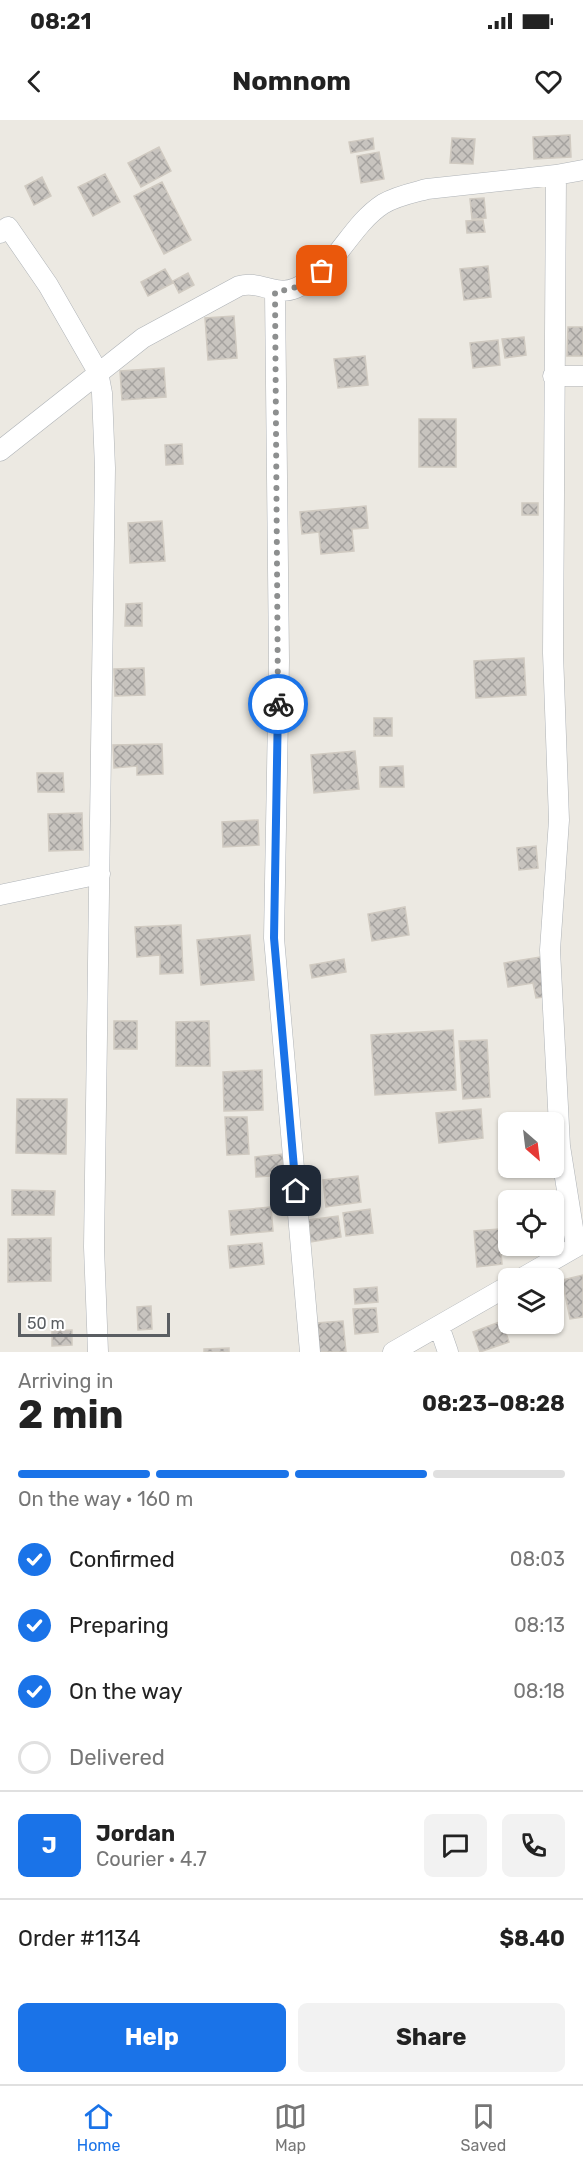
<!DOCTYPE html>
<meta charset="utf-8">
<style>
:root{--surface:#fff;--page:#f2f2f2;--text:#222;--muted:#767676;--line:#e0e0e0;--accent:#1a73e8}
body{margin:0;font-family:Rubik,sans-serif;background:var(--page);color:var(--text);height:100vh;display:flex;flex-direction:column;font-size:22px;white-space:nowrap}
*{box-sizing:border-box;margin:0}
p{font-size:20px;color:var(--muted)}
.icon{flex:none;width:33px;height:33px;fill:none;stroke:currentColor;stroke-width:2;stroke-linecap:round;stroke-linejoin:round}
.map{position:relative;height:1232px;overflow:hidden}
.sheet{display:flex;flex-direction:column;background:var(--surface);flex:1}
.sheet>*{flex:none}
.needle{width:39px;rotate:152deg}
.tools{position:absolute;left:498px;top:992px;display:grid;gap:12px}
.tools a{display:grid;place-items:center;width:66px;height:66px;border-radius:9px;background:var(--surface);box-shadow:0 2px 4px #0004;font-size:30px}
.scale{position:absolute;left:18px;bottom:15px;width:152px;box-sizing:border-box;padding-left:6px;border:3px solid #5a5e62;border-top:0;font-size:16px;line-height:21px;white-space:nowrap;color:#5a5e62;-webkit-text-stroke:4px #fff;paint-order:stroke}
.pin{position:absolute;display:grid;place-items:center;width:51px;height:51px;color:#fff;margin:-26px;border-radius:12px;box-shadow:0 3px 9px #0006}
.courier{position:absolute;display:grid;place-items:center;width:60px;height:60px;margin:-30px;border:4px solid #1a73e8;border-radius:50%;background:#fff;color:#222;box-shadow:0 2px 8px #0007}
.overview em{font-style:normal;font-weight:700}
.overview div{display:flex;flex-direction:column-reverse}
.overview{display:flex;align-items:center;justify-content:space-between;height:102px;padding:0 18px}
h1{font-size:39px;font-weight:700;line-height:45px}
.bar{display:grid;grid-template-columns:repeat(4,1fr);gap:9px 6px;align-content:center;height:72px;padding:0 18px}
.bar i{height:8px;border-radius:4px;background:var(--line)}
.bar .on{background:var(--accent)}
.bar p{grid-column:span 4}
.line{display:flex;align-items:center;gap:15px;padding:0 18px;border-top:2px solid var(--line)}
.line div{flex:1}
.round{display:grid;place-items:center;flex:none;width:63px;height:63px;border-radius:9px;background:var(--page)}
ol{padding:0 18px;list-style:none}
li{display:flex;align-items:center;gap:18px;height:66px}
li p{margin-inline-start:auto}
li .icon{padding:6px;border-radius:50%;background:var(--accent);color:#fff;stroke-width:4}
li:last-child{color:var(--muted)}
li i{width:33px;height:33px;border:3px solid var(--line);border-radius:50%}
.primary-button{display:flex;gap:12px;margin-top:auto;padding:12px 18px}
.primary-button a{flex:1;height:69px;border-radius:9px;background:var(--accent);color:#fff;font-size:24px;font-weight:700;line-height:69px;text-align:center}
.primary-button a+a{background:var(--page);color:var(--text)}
.status{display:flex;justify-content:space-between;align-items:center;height:42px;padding:0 30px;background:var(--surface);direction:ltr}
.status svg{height:16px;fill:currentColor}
header{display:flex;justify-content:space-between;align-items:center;height:78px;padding:0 18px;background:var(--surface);font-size:27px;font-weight:700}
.menu{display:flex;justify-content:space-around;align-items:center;height:84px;border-top:2px solid var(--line);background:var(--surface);font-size:16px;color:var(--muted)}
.menu a{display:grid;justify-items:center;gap:3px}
.menu .on{color:var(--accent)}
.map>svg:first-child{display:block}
</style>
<div class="status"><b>08:21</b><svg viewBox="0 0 49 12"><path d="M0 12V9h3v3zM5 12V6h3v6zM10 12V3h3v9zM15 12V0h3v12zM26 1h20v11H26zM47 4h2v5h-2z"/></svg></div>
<header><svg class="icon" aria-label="back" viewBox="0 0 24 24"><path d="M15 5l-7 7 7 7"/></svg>Nomnom<svg class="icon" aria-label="heart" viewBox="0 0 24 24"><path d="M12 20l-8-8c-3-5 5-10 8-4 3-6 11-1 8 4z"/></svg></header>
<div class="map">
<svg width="583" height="1232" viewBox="0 0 583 1232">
<defs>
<pattern id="building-cross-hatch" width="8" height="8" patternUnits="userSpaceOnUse" patternTransform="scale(1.5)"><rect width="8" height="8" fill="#c8c4bf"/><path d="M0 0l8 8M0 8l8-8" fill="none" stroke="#a5a29f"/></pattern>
</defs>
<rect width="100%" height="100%" fill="#ece9e2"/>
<path fill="url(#building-cross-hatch)" stroke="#d0cac1" stroke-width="1.5" d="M570,15L571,37L534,39L533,17Z
M373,18L374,29L351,33L349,22Z
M452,18L475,19L473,44L450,43Z
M159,27L171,51L141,67L128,43Z
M379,32L384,59L361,63L357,36Z
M105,54L120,82L93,96L78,67Z
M42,57L51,76L34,85L25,66Z
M162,62L191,120L164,134L134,76Z
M484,78L486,98L472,99L470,79Z
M483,100L485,112L467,113L466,101Z
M488,146L491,177L464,180L460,149Z
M165,149L173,163L148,176L141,162Z
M188,153L194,165L179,173L173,161Z
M234,196L237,238L208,240L205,198Z
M568,207H583V236H567Z
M524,217L526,235L505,238L502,219Z
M498,220L500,245L473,248L470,223Z
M365,236L368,265L338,268L334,239Z
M164,248L166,277L122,280L120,251Z
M419,299H456V347H419Z
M182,324L183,344L166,345L165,325Z
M522,383H538V395H522Z
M366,386L368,408L352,409L354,431L321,434L319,412L302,414L300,392Z
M162,401L165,441L130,443L128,403Z
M142,483V506H125L126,484Z
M524,538L526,575L476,578L474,541Z
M144,548L145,575L115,576L114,549Z
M374,598H392V616H374Z
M162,624L163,654L137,655V646L114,648L113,625Z
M355,631L359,669L314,673L311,635Z
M403,646L404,667H380V647Z
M37,653H63L64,672H38Z
M82,693L83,730L49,731L48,694Z
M258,700L259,725L223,727L222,702Z
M536,726L538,748L519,750L517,728Z
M405,787L409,815L372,821L368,794Z
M181,805L183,853L160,854V835L137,837L135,807Z
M250,815L254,860L201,865L197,820Z
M546,836L552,876L536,878L533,863L508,867L504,843Z
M344,839L346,852L312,858L310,845Z
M114,901H137V929H114Z
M209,901L210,946H176V902Z
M453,910L456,970L375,975L371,915Z
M487,920L490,977L463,979L459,921Z
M262,950L263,990L224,991L223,952Z
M17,979H67L66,1034L16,1033Z
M481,989L483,1018L439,1023L436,993Z
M225,997H247L249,1034L227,1035Z
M283,1034L285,1055L256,1057L255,1037Z
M358,1056L361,1082L326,1087L323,1060Z
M12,1070L55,1071L54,1095H12Z
M271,1087L273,1111L231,1115L229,1091Z
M370,1089L373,1113L346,1116L343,1093Z
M338,1096L341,1117L311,1122L308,1100Z
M499,1109L502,1144L477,1147L474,1111Z
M51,1118V1161L8,1162V1119Z
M262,1123L264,1144L230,1148L228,1126Z
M583,1155V1197L570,1199L562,1160Z
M377,1167L378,1182L355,1184L354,1169Z
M151,1186L152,1209L138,1210L137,1187Z
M376,1188L378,1212L355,1214L353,1189Z
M343,1201L346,1232H319L316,1203Z
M502,1201L509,1222L480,1232L473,1212Z
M72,1210V1225L52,1226V1211Z
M229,1228V1232H204V1229Z"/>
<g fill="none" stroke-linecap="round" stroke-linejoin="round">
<defs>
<path id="street" d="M556,55L583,50
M0,113L8,107L48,165L98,252L102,273L105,348L94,1127L98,1232
M275,172L279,541L274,818L310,1232
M553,256H583
M0,331L143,218L239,166C260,160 275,177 296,168C336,151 348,107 383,84C396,76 412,73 427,69L556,55L553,533L559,700L550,830L560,1026L576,1127
M0,775L100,754
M522,1158L583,1123
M439,1206L448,1232
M393,1232L508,1166"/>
</defs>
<use href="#street" stroke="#afb3b7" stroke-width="21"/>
<use href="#street" stroke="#fff" stroke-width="20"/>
</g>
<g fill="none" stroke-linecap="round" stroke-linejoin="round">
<path stroke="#8d8f8f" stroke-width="6" stroke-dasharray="0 10.8" d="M278,584L275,172C294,169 307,164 322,151"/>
<path stroke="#1a73e8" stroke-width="8" d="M278,584L274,818L296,1071"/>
</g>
</svg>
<div class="tools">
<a><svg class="needle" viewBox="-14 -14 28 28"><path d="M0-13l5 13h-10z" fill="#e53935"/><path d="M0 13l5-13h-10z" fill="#767676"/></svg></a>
<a><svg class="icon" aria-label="locate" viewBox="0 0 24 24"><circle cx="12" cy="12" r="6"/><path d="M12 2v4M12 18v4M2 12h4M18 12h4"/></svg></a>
<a><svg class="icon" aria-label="layers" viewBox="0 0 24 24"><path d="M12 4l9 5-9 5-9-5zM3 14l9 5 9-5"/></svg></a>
</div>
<div class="scale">50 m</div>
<div class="pin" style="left:322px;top:151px;background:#ea580c"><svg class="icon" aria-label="bag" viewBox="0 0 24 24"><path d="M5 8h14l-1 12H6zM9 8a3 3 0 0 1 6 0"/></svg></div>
<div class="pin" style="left:296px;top:1071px;background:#1f2937"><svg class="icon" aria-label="home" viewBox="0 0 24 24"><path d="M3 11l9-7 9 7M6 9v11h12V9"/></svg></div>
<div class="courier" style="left:278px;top:584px"><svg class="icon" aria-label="bike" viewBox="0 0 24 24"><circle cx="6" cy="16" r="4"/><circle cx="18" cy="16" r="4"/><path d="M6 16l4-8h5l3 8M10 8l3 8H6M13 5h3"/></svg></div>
</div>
<section class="sheet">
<div class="overview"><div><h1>2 min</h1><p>Arriving in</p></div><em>08:23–08:28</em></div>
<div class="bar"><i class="on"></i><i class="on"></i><i class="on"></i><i></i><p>On the way · 160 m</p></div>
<ol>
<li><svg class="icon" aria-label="check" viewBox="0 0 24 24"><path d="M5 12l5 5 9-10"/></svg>Confirmed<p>08:03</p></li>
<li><svg class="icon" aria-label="check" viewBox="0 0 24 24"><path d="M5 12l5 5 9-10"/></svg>Preparing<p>08:13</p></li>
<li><svg class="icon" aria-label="check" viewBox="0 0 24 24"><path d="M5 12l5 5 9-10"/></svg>On the way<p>08:18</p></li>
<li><i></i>Delivered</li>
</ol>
<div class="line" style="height:108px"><b class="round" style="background:var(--accent);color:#fff">J</b><div><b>Jordan</b><p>Courier · 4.7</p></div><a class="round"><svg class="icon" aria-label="chat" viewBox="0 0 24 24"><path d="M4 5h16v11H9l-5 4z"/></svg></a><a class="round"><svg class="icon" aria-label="phone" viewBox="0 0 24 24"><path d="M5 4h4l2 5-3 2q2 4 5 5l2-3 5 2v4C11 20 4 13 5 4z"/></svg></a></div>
<div class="line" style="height:78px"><div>Order #1134</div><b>$8.40</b></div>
<div class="primary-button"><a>Help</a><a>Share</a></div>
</section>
<nav class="menu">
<a class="on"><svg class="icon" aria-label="home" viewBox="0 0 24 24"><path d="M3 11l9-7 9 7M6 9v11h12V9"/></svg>Home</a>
<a><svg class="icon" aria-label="map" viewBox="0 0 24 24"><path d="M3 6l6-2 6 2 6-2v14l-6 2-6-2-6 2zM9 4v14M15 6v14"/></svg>Map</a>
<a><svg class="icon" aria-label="saved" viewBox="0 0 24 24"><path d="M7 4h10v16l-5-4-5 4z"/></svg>Saved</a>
</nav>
